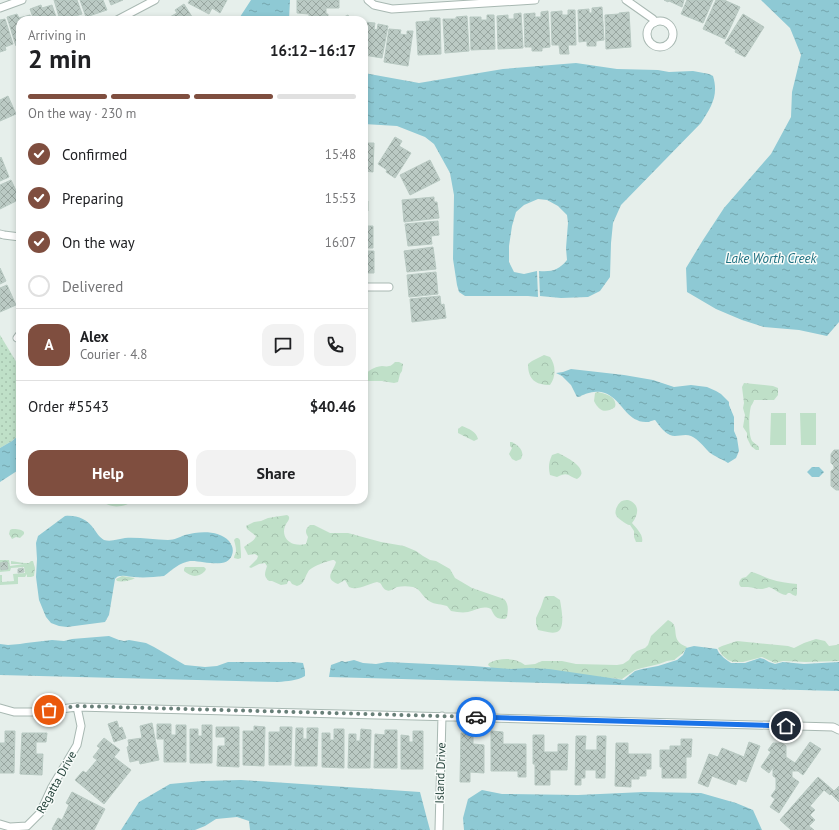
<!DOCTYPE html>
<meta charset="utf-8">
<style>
:root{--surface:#fff;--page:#f2f2f2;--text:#202124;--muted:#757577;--line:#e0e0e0;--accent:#7f4e3f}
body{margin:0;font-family:"PT Sans",sans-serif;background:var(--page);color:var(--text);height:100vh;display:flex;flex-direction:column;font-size:15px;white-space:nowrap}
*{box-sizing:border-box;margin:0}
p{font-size:13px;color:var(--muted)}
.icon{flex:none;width:22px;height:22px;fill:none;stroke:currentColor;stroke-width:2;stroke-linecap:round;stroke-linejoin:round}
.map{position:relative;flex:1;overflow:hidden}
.drawer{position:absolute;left:16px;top:16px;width:352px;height:488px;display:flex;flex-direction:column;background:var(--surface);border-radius:12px;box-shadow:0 2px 6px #0003}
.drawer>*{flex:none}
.pin{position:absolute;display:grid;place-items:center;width:34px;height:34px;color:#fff;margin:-17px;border:2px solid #fff;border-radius:50%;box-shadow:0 1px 4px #0007}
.courier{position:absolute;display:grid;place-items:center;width:40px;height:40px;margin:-20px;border:3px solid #1a73e8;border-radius:50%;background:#fff;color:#222;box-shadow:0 1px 5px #0007}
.head em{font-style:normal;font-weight:600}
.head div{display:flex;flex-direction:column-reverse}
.head{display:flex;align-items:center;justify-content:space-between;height:68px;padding:0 12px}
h1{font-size:26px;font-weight:600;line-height:30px}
.bar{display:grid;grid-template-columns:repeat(4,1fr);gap:6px 4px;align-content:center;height:48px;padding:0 12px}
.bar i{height:5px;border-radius:3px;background:var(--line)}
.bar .active{background:var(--accent)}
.bar p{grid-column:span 4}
.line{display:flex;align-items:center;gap:10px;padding:0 12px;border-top:1px solid var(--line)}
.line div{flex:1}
.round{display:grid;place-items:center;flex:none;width:42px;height:42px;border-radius:12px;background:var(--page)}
ol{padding:0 12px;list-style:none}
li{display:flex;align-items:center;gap:12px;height:44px}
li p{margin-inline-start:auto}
li .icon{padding:4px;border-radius:50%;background:var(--accent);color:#fff;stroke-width:4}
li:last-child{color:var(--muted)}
li i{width:22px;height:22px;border:2px solid var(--line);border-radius:50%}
.button{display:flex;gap:8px;margin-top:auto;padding:8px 12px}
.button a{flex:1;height:46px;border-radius:12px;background:var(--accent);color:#fff;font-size:16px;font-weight:600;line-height:46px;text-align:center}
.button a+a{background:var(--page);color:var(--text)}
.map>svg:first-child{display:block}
</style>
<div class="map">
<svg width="839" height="830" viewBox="0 0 839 830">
<defs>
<pattern id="grass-dots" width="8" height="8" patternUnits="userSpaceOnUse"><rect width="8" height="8" fill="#bfe0c8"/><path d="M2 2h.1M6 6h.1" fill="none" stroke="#a4c1ad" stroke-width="1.8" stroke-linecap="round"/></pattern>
<pattern id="forest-crowns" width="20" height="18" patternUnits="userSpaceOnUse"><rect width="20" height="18" fill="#bfe0c8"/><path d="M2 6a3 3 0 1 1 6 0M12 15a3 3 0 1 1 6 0" fill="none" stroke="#a4c1ad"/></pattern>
<pattern id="water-ripples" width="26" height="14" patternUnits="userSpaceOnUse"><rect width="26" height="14" fill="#8ec9d4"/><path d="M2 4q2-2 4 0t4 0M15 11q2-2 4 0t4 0" fill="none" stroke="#74a5ad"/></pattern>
<pattern id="building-cross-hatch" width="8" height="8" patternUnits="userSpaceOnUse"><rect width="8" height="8" fill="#bbcac4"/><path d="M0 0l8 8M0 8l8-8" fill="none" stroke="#98a6a0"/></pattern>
</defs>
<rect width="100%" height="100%" fill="#e6efeb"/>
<path fill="url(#grass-dots)" d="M0,335L20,368V434L12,441L0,448Z"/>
<path fill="url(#forest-crowns)" d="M544,355L550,357C556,365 556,377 550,385C535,385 528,379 528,364L532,361Z
M395,362H399L403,364L402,371L400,374L398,382L394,383L382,381H367L364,379C365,371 374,367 382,366C384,366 387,367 389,366C391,366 393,364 395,362Z
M744,383L773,386L778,388V395L774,400H754C754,401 752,405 751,406C749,413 748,434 752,441C754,443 757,445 759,447V450H756L751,446L747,438V433L743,427L745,415L743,408L744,403L742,387Z
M597,392C605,393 618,397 615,407C605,414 599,411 594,401L595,393Z
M462,426C469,429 476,431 478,439L474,441L458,433V429Z
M510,442H512C519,446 525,451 521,459L516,461L512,459L509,454L512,448L510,446Z
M558,453C565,456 592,470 577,479C568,476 568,471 557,477L550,475C548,467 549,462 552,455Z
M102,500H134C126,508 108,509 102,500Z
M628,500C640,504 639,514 632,523C636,528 644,535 642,542H636L634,537V531L630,525H629C626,524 617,518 616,515C614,511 618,503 622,501C624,500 626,500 628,500Z
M287,515C288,516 289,516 289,517C290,520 286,523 285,526C282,534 286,542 294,544C298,545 302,545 306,544L308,537C305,532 305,529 310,525H314L330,533H348L381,542L404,546L416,551L423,556L430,560L436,561L450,569L455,578L472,588L504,599C509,604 508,611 507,617L505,619C496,619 495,617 491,609C483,605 476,610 468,612C462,613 457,612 451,611L447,606C442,604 435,605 429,601C423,598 421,589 413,587C408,586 402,586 397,587C393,589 390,592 386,590C383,589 382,585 380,583L377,582C367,584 358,591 349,587L345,580L338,584C323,578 334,571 336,562L334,560C329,560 310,567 308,572C304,578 305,584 297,586L292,584L290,581H288L287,584L281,585L272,581H269C263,576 265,573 267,566L265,563L259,564L251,568L249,567L257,559L258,556L255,554L248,555L244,547C248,543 254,542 256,536L247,529L246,526L254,522L261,521L268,518Z
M12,529C17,529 21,529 24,532V534L20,538L16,537L12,539L9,534L10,530Z
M236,538H238L240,540L241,554V558L238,559L234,558C234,555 236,554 236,551C236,547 235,544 234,540Z
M0,560H9L10,566L24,564H11V561L24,563H29L31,561H33L35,568L34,576L31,577H27V574L25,577H18V584L0,585V575H2V582L14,581L13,574L25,573L24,567L11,568L10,571L0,572Z
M185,567H204L206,569L205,571C198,578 191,577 184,571V569Z
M751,572C758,573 763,577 770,579C779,582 787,583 797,584V594L796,596L793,595L790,593H788L786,595C778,594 776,589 769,587C760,591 756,588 748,587C746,587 743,587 741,587C738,584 739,581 742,578L746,577Z
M122,576L135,578C131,581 121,582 117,581L116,579Z
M546,596H554L560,600C561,607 566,629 557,632C551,634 544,631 538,630L536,624V618L541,607L544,598Z
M668,620C679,625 673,633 678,641C680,644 683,645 687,647L683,653L674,660L667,661L659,664L642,668L635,670L622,679L494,670L488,665L489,663C500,658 515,657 525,665L535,664L542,661H562L576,664L617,665L623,664L629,660L632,655L637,651L645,648L648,645L651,636Z
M816,639L825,641L829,646L836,645L839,644V661L806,662L783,661L775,663L762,657L743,662H733L728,660L722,655L718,648L722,646L737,641L788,646L794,648L804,643Z"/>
<path fill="#bfe0c8" d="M771,413H786V445H770Z
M800,413H816V445H801Z"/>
<path fill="url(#water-ripples)" d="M251,0H290L289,20H238Z
M761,0H839V322L827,336L799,330L764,327L742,320L716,309L687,292L686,268L703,240L724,208L771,154L791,117L792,92L801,55L790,28Z
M576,63L617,69L658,70L669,72L693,71L709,74L713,76C719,96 711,107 701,123L621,205L613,223L611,243L610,277L600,291L588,297L561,298L540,296L539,271C552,272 559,270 567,260L566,248L568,223L567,215L558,206L547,200L538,199L524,205L516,212L512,226L509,246V262L514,272L524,274L537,271L538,297L528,296H465L459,292L457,285L453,259L454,195L450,173L434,144L425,137L397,126L364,124V73L419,83L503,69Z
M571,369L624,375L653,380L674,387L691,385L707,387L716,391L721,394L729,402V405L734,417V431L737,438L739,451L736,458L728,463C722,459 715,457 709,452C703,446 699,440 691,436C684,433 676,438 670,435C664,433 656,421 655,420C654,420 650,421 649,422C645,422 640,422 637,420C624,415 618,395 601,392C596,391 587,393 583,395C578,397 583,396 577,397L571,385L562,376L556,373L563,372Z
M20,434V469L0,482V448L12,441Z
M812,467H819L824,472L819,477H812L807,472Z
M65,516C77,515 87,519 94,529C97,533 99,537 104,540C111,542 119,539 125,538C139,537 154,540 168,540C175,540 179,537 185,535C199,531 219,530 229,541C232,545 234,549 232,555C227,570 202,560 190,561C179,563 173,569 164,576C154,577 144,578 134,577C130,577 125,575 121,576C117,576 117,577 115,579L109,615L105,622L67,627L59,626L51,623L46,617L39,600L36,577L37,559L36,543L38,536Z
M109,636L119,640L124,641L129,640L146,643L154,647L185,665L205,667L217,666L228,662H293L303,663L305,671V676C296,681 288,681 278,682L0,675V644L8,645L20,644L26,643L52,640L64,641L72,639Z
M694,646L717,649L719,653L724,658L728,661L731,663H745L760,658L764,659L769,662L775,664L783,662L804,664L839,662V691L329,677L331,665L342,661L345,662L354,660L363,663L376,664L387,662L473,666L511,669L530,668L549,669L624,680L635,671L642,669L658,666L677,660L683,655L686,648Z
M241,780L420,792L426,815L430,830H250L249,821L237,817L216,819L205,826L195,830H121L139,802L170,784L202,781Z
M482,790L502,794L578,795L644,792L701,793L736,803L753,810L762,830H464L463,818L468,799Z"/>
<path fill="url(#building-cross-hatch)" stroke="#b8c9c2" d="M54,0H77L82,14L75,16L76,20H60Z
M80,0H103L107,10L86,17Z
M109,0H123L111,5Z
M190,0H227L220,13L212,8L209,14L188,3Z
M297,0H339V8H326V14H328V20H309V14L297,13Z
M664,0H684L682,7L669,1L668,2Z
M687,0H713L703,23L681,14Z
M716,0H724L740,7L725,39L703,29Z
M184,4L194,20H169L168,18L177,13L175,10Z
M41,5L42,8L52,5L57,20H34L30,9Z
M602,7L604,40L596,41V46H587V41L579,42L578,10L589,9V13H592V8Z
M568,10H575L576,45H568L569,54H560L559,45H552L551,12L562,11V15H568Z
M548,11L550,47L542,48V51H532V47H525L524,14L535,13V17H541V12Z
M629,12L631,47L606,49L605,15L619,14V13Z
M521,13L523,48L498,49L497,16L508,15V19H514V14Z
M17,14L19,18L30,15L31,20H20V44L16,46L7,17Z
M743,14L764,27L745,57L735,52L736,50L725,43Z
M348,15L351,20H338Z
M487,15H494L495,49L471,50L470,17H481V20H487Z
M467,16L469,51L445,53L443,19H456V17Z
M430,18H440L441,54L418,55L416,22L430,21Z
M5,19L13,44L5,47L6,50L0,52V20Z
M364,22L375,23L374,29L377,30L378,24L388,26L382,58L364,55Z
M389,29L401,30L400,34L407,35V31H413L408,66L384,62Z
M8,96L16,114L0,121V100Z
M395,137L402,141L399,146L411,153L395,178L386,172L387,170L378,164Z
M364,143H374L373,172L364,171Z
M1,157L9,177L0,181V158Z
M430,160L440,180L410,195L400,175Z
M11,180L20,199L0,209V185Z
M434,197V202H437L439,218L404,222L402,200Z
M364,201H368V211H366V223H364Z
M438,221L439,235L431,236L432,244L408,246L405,224Z
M364,226H373V248H364Z
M433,247L436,269L407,272L404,251Z
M364,251H374V273H364Z
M0,268L6,281L0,284Z
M436,272L438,294L409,297L407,275Z
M7,285L16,305L0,312V288Z
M440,296L441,305L444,304L446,318L412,322L410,299Z
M364,314L367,327L364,328Z
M834,450H839V490H836L831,486V471L834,469V466L831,463V454Z
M7,562L8,569L1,570L0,563Z
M23,568L24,572L18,573V569Z
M117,721L119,728L122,727L126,738L114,742L108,724Z
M152,723L159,760L140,764L139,760L130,762L127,747L129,746L128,740L142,738L140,726Z
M157,724H171V735H176V725H186V762H164V739H157Z
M202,725H212V763H190V729H198V736H202Z
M254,726L265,727L264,766L243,765V731H254Z
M216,727H239V767L217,766L218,746H225V737H216Z
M280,727H292L291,765H269V732H280Z
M296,728H303V739H307V728H318L317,766H295Z
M334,729H344V768L322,767V733H330V740H334Z
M361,729L371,730L370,768H348L349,734H356V741H360Z
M385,730H397V768H374L375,734L385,735Z
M5,731H15L14,773H0V743H5Z
M413,731H423V769H401V735L409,736V742H413Z
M491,731L503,732V744H526V777H518V771H491Z
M22,733H47L46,742H36V754H43L42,775L20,774Z
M461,733H473V744L484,745V773L470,772V782H460Z
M533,735H544V752H558V744H568L567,770H550V785H535V764H533Z
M576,736H586L585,750H597V736H606L605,778H596V770H585V778H581V785H575Z
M104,738L120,750L114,757L131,770L104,804L75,780L83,771L86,773L97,760L93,757L100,748L97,746Z
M681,739H692L691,757H686V778H662V767H660V750H670V746H681Z
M749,742L760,746L746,782L738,779L736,785L712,776L708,787L698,783L709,754L718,757L722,748L744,757Z
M810,742L821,749L803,775L798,771H792V777L799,782L779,813L770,807L775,799L771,796L776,789V778L773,776V767L769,773L761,767L771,752L768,750L773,743H782L786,746V757L795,763Z
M616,743H628V754H651V769H646V776H639V779H631V787L615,786Z
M818,777L834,791L839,786V802L831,794L830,795L824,790L810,806L815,810L810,815L815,820L809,826L814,830H791L780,820Z
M72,792L105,809L94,830H53L52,829L58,818L62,820L69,805L66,803Z"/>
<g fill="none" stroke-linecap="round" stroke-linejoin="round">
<defs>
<path id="minor" d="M368,0L374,5L392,9L535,0
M626,0L653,19L654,23
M0,8L22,0
M117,20L155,0
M647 34a13 13 0 1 1 26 0a13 13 0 1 1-26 0Z
M0,234L4,235L20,237
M364,287H389
M17,338L20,334
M0,708L14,712H36L77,707L833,727L839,730
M0,824L10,827L27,826L40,813L52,787L77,745L81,726L77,707
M439,830L442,716"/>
</defs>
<use href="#minor" stroke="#a8b8b2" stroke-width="9"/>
<use href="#minor" stroke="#fff" stroke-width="7"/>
</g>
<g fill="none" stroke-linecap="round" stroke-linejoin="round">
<path stroke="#687f78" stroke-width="4" stroke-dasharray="0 7.2" d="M49,710L77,706L476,717"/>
<path stroke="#1a73e8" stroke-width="5" d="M476,717L786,726"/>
</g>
<g text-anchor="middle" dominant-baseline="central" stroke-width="3" stroke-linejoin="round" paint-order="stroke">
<g font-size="12" fill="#24423a" stroke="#f7fbf9">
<text transform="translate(440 773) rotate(-88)">Island Drive</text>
<text transform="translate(56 782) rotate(-61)">Regatta Drive</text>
</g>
<g font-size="13" font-style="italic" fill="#1c6f80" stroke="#f7fbf9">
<text x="771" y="258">Lake Worth Creek</text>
</g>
</g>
</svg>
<div class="pin" style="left:49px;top:710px;background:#ea580c"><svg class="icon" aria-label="bag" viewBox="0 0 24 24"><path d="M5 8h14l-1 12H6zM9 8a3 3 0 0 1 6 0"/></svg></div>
<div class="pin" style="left:786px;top:726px;background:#1f2937"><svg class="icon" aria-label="home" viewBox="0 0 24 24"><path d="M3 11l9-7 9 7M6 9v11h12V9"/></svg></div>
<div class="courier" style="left:476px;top:717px"><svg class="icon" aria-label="car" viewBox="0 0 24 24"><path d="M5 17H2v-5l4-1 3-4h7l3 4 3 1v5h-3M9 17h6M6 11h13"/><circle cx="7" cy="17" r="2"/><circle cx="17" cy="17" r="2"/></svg></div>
<section class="drawer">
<div class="head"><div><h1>2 min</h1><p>Arriving in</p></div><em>16:12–16:17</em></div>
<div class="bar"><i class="active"></i><i class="active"></i><i class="active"></i><i></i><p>On the way · 230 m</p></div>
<ol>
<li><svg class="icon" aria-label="check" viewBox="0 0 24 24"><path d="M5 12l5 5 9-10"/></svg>Confirmed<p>15:48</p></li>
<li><svg class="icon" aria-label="check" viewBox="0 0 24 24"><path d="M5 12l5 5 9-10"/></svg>Preparing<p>15:53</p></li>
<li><svg class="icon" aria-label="check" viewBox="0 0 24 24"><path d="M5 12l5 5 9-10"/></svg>On the way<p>16:07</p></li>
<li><i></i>Delivered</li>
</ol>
<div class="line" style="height:72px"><b class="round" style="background:var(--accent);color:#fff">A</b><div><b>Alex</b><p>Courier · 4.8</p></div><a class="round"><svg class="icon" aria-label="chat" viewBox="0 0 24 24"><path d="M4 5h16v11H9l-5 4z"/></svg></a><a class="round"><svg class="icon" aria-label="phone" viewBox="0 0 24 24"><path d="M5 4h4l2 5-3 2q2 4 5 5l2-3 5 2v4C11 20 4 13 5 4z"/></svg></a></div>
<div class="line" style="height:52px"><div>Order #5543</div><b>$40.46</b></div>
<div class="button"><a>Help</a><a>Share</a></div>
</section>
</div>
